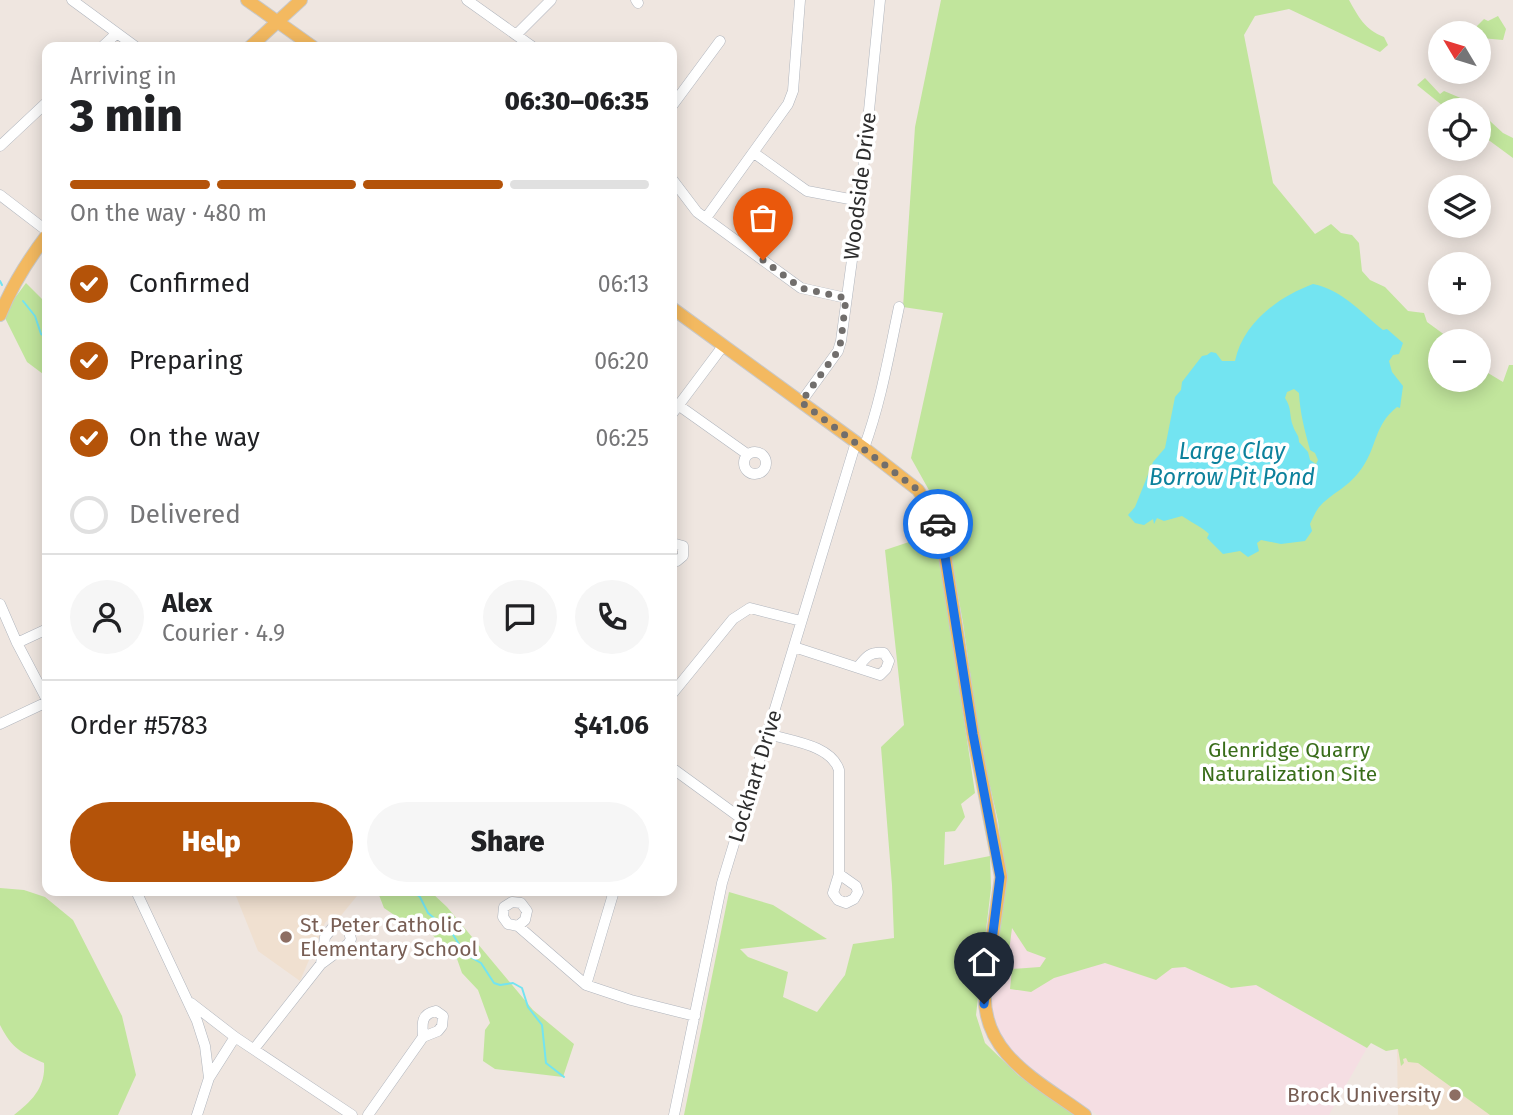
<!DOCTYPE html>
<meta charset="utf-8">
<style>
:root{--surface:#fff;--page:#f6f6f6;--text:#202124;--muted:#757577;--line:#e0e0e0;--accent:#b45309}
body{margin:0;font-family:"Fira Sans",sans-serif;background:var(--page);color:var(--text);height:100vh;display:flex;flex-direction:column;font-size:26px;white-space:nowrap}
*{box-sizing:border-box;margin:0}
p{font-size:23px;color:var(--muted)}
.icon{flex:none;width:38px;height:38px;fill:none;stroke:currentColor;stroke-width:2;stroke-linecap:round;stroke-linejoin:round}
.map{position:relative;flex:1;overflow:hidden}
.drawer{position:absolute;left:42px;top:42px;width:635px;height:854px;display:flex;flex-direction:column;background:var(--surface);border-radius:14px;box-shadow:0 4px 18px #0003}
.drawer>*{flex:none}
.needle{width:46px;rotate:308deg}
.tools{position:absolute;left:1428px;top:21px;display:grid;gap:14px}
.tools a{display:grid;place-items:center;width:63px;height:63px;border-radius:50%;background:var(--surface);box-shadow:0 4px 18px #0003;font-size:35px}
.pin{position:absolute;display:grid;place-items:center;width:60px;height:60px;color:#fff;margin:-72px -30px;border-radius:50% 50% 50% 0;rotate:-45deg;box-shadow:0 0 7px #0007}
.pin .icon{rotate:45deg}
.courier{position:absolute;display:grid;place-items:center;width:70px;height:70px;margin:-35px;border:5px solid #1a73e8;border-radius:50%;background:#fff;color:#222;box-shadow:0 2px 9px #0007}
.headline em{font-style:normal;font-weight:800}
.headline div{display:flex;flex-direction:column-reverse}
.headline{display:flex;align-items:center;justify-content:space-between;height:119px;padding:0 28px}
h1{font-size:46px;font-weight:800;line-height:52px}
.bar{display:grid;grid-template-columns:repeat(4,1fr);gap:10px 7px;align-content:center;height:84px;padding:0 28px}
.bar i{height:9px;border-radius:5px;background:var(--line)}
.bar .on{background:var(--accent)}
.bar p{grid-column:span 4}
.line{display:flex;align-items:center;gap:18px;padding:0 28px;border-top:2px solid var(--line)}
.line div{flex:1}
.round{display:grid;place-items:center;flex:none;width:74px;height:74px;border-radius:37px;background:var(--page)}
ol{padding:0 28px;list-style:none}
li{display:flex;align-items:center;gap:21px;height:77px}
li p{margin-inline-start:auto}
li .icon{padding:7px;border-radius:50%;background:var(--accent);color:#fff;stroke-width:4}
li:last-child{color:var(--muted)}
li i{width:38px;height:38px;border:4px solid var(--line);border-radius:50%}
.cta{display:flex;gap:14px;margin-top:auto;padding:14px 28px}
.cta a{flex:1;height:80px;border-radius:42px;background:var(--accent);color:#fff;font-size:28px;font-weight:800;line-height:80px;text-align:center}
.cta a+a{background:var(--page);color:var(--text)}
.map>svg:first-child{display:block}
</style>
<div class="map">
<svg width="1513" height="1115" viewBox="0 0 1513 1115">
<rect width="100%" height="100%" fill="#efe6e0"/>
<path fill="#f0e0d0" d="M234,891H361L339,918L331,916L325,923L300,981L258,951Z
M1402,1048L1513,1115H1398L1397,1049Z"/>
<path fill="#f5dee3" d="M1008,887L1231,988L1256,985L1367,1048L1329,1115H1097L1014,1057L996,1031L989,995Z"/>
<path fill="#c1e59c" d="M941,0H1349C1358,16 1365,30 1384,37L1388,45L1380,52L1289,9L1255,16L1244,35L1273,183L1315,234L1331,224L1341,233L1352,235L1359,243L1362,271L1370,280L1385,287L1408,311L1424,313L1427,322L1453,341H1440V380H1479V359L1482,360L1488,373L1503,382L1509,365H1513V1115H1490L1418,1063L1408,1062L1406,1058L1403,1059L1404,1063L1401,1066L1398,1049L1386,1051L1371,1043L1367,1048L1256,985L1231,988L1185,967L1172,968L1156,980L1105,963L1054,978L1031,992L1010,989L1012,969L1040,967L1046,958L1027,951L1012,928L1007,967L1000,974L1002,979L1001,984L995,985L990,980L1006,887L998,821L980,743L963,623L944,517L911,458L943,313L903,307L915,127Z
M1498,16L1506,29L1503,40L1481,38L1479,33H1474L1476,27L1484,19L1488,21Z
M1425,78L1440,94L1444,91L1463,99L1479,110H1448L1417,85Z
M1479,111L1503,133L1513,138V158L1479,133Z
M26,283L47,304V377L27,362L3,314Z
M933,534L939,553L975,793L961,804L965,817L955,831L945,832L944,865L990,856L991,888L976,1015L985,1043L1018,1075L1074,1115H684L729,892L773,905L827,939L740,949L748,957L788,972L783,997L817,1012L845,975L853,944L894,938L892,885L881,747L904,725L885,550Z
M0,888L24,890L45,897L73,920L122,1016L136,1075L118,1115H14C32,1101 46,1087 44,1063C22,1053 12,1049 0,1025Z
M371,891L431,892L447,907L533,1010L574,1044L563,1077L495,1069L483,1061L485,1030L490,1023L478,990L462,973L456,956L420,924L403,921L384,908L379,895Z"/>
<path fill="#73e4f1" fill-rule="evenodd" d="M1313,284C1343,290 1360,312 1383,330L1387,329L1403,343L1399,354L1393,355L1389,361L1392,372L1403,386L1400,408L1397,407C1374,425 1377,447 1362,468C1348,488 1336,490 1321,505C1316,510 1313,518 1310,524L1312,531L1305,541L1281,544L1261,540L1257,543L1259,551L1248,557L1240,551L1223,554L1207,538L1209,534C1206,530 1188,520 1182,516L1164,521L1157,518L1154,524L1153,519L1144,525L1135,523L1128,515L1135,507L1153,462L1165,448L1175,397L1181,390L1182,382L1202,356L1207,355L1211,352L1216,353L1222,361H1235C1243,323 1278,297 1313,284ZM1294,389L1299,393C1300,414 1305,431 1310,450L1315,453L1318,460L1316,464L1310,460L1308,452L1299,442C1299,434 1295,433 1293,426C1289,416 1292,408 1285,398L1287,392Z"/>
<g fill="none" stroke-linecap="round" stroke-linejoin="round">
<path stroke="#73e4f1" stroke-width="2" d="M0,281L2,285
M23,301L35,316L41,334L47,337
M412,891L420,897L428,913L452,933L465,954L481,963L494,983L500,985L513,983L522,988L528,1007L542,1025L546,1063L564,1077"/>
<defs>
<path id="minor" d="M72,0L136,47
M467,0L533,47
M636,0L638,3
M516,35L551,0
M102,47L117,33
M672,106L720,41
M0,146L47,102
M754,153L807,191L860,201
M672,179L697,212L801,288L846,298
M0,195L47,231
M706,218L788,104L793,91L800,0
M801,402L838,351L841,341L860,201L880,0
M678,405L747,454
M672,414L723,346
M864,448C881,402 889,354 899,307
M744 463a11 11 0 1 1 22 0a11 11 0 1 1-22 0Z
M672,543L683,546V556L677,561L672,559
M0,604L17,643L47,700
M17,643L47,629
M794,647L880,675L886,669L889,661L884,653C870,651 866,657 858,667
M672,694L733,619L750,608L801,621
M0,724L47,702
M768,734C791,741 831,745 839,770V874L833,893L838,900L846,903L854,899L858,892L856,886L839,874
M672,768L742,819
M136,891L197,1021L205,1046L209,1078
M518,926L525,920L527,911L521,903L512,902L504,907L503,917L508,924L518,926L586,985L631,1000L695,1016
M586,985L614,891
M191,1003L235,1037L352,1115
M254,1049L321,964L348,944L351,939L348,929L337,922L325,937L321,964
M197,1115L209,1078L235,1037
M368,1115L423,1037L438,1031L442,1026L443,1016L436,1011C421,1014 422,1023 423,1037
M674,1115L722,883L856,442"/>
<path id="major" d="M247,0L313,47
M250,47L301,0
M672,308L864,448L918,490L936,518L942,537L973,734L1001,877L985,989C980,1054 1039,1081 1085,1115
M0,315C12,285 28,260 47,235"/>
</defs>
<use href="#minor" stroke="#b0b5bd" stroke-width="11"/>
<use href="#major" stroke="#c8c8c8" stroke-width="14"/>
<use href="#minor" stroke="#fff" stroke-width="10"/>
<use href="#major" stroke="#f3b960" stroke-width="12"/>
</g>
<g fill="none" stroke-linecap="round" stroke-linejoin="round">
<path stroke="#716e6c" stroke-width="7" stroke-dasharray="0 12.6" d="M763,260L801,288L846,298L841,341L838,351L801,402L918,490L938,524"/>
<path stroke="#1a73e8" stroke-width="9" d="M938,524L942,537L973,734L1000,877L984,1004"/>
</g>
<g fill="#8d6e63" stroke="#fff" stroke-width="2.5">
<circle cx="286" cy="937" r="7"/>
<circle cx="1455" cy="1095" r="7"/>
</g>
<g text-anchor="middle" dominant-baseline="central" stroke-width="7" stroke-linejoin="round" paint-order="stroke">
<g font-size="21" fill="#2d2d2d" stroke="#fff">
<text transform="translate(860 186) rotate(-83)">Woodside Drive</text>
<text transform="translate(755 776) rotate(-73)">Lockhart Drive</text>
</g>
<g font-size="21" fill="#396d1a" stroke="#fff">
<text x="1289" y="750">Glenridge Quarry<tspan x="1289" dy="24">Naturalization Site</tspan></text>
</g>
<g font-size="21" fill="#785e54" stroke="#fff" text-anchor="start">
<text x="300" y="925">St. Peter Catholic<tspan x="300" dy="24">Elementary School</tspan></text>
<text x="1441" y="1095" text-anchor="end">Brock University</text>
</g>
<g font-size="23" font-style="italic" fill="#0c819c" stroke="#fff">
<text x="1232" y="451">Large Clay<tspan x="1232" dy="26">Borrow Pit Pond</tspan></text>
</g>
</g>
</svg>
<div class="tools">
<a><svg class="needle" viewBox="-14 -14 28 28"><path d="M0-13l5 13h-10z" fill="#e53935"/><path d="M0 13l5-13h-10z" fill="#757577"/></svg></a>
<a><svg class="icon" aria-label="locate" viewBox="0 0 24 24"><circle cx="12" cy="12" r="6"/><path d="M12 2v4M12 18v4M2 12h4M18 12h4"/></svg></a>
<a><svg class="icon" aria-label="layers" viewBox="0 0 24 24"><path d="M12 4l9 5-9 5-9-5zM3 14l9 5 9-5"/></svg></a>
<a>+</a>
<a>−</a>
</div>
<div class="pin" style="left:763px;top:260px;background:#ea580c"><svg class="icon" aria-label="bag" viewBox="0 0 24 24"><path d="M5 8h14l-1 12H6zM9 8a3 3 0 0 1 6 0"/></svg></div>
<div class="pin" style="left:984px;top:1004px;background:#1f2937"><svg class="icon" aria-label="home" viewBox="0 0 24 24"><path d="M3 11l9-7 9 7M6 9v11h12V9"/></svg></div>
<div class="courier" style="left:938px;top:524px"><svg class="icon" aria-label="car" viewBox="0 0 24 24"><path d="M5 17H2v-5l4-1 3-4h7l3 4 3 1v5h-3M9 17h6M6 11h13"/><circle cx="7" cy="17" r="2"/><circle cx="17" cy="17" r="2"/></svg></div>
<section class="drawer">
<div class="headline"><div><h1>3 min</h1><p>Arriving in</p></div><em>06:30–06:35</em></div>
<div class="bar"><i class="on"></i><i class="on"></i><i class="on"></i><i></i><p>On the way · 480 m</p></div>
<ol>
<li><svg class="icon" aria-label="check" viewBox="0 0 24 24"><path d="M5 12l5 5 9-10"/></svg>Confirmed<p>06:13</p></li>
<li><svg class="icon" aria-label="check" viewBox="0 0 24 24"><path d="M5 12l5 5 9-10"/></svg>Preparing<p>06:20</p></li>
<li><svg class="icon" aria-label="check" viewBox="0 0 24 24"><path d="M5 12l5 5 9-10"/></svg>On the way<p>06:25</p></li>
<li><i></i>Delivered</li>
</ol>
<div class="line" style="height:126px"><a class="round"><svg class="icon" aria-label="person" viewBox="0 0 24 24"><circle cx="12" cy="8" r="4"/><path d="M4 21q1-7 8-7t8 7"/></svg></a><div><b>Alex</b><p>Courier · 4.9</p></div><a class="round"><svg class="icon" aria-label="chat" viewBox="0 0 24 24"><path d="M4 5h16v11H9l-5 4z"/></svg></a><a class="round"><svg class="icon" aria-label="phone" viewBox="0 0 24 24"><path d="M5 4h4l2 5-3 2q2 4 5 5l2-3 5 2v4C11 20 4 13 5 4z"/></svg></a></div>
<div class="line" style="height:91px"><div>Order #5783</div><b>$41.06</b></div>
<div class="cta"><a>Help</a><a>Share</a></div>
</section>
</div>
